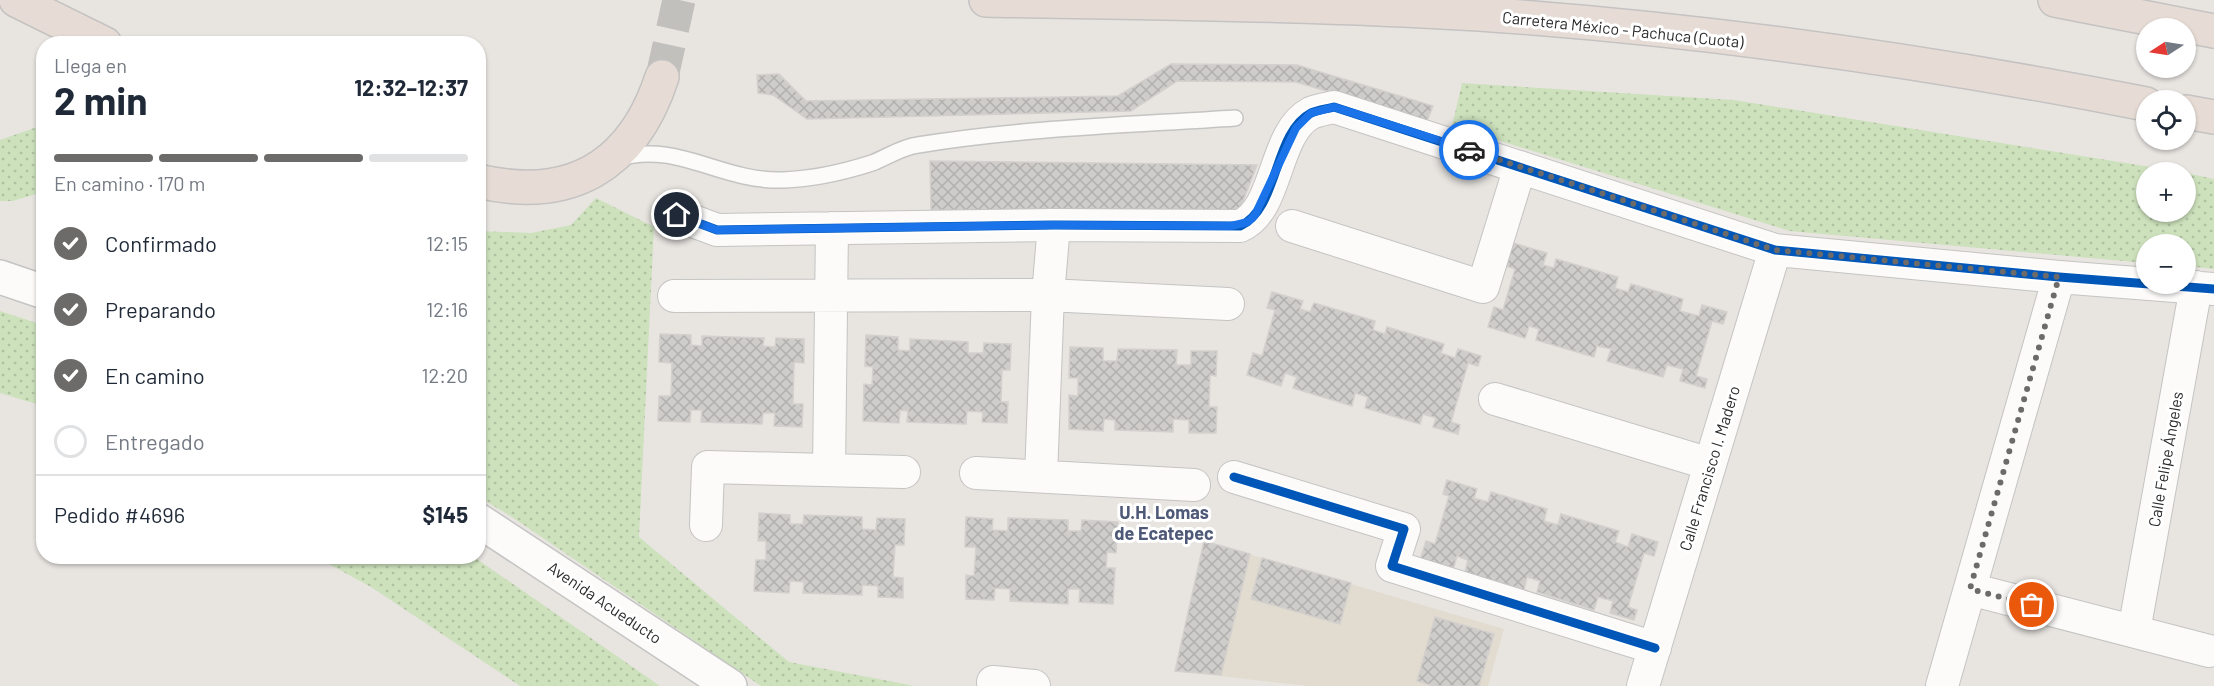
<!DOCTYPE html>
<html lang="es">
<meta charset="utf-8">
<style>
:root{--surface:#fff;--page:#f6f6f7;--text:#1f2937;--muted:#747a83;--line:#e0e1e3;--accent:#6c6b6a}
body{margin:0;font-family:Barlow,sans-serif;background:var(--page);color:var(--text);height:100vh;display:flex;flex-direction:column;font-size:22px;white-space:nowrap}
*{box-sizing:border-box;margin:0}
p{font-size:20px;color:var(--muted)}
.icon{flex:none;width:33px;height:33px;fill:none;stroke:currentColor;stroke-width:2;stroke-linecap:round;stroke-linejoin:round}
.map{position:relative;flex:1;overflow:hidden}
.panel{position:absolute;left:36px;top:36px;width:450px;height:528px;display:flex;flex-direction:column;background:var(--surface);border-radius:24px;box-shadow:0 2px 4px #0004}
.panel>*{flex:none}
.needle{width:39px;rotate:258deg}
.tools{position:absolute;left:2136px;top:18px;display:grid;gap:12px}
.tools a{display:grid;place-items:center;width:60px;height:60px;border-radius:50%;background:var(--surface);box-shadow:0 2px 4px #0004;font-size:30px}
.pin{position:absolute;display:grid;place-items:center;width:51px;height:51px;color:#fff;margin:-26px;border:3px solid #fff;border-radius:50%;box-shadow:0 2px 6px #0007}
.courier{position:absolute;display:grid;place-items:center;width:60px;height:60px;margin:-30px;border:4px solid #1a73e8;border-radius:50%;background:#fff;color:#222;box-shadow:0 2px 8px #0007}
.summary em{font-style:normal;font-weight:700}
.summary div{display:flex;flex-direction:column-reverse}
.summary{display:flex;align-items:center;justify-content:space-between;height:102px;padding:0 18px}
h1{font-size:39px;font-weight:700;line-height:45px}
.bar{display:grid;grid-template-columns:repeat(4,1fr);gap:9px 6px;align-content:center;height:72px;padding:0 18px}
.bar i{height:8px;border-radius:4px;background:var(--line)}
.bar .active{background:var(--accent)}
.bar p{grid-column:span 4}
.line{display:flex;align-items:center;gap:15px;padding:0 18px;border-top:2px solid var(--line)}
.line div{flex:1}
ol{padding:0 18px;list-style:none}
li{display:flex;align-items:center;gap:18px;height:66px}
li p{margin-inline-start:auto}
li .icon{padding:6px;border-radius:50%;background:var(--accent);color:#fff;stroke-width:4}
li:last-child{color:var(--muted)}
li i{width:33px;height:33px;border:3px solid var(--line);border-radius:50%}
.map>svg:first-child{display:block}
</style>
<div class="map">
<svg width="2214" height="686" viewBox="0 0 2214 686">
<defs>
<pattern id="grass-dots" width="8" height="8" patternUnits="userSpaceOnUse" patternTransform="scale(1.5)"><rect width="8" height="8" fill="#cde1bc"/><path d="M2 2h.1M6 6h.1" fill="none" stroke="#b0c1a2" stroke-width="1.8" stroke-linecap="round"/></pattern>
<pattern id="building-cross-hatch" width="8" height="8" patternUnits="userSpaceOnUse" patternTransform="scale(1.5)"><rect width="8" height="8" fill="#cfcdca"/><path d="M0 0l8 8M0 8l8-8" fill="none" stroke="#b2b0ae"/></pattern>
</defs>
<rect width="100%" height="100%" fill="#e8e5e1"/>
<path fill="#e2dcd0" d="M1204,541L1504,629L1488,686H1307L1175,671Z"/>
<path fill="url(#grass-dots)" d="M1462,83L1734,100L2182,172H2146V212H2186V173L2214,179V269L2186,266V244H2146V263L1790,231L1452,126Z
M43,125V192L13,201H0V140Z
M596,198L654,227L639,537L789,662L915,686H761L512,517L479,497V231L531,233L571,225Z
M0,311L43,325V406L0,393Z
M316,557H474L660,686H520L371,587Z"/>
<path fill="url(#building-cross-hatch)" stroke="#d3d0cd" stroke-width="1.5" d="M1171,64L1297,65L1433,106L1427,121L1296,82L1177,81L1131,111L807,119L773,95L758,93L757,75L779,74L806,101L1118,96Z
M930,161L1257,165L1238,214L931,210Z
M1513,243L1547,253L1543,265L1554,268L1556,259L1618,277L1615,288L1628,292L1631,284L1683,299L1680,311L1699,316L1702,305L1727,312L1723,324L1712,321L1696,376L1707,379L1705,388L1680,381L1683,369L1667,365L1663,377L1607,361L1611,349L1597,346L1594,357L1536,340L1539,329L1529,326L1525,338L1488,327L1494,307L1503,310L1515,269L1506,266Z
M1272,292L1303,301L1300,309L1310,312L1314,303L1375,321L1373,330L1385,334L1387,327L1444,344L1441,353L1455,358L1458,349L1481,356L1478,366L1468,363L1451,422L1460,425L1458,434L1433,427L1436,418L1423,414L1420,424L1365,408L1368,397L1355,393L1352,406L1293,388L1297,377L1285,373L1281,386L1247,375L1253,353L1262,356L1275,310L1267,308Z
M660,334L691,335V345L702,346V336L764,338L763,346L775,347L776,338L804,339V363L794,362L793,404H803L802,427L774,426L775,413H763L762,424L701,422L702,410H691L690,422L658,421L659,396H671L672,363L659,362Z
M866,335L898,337V350L910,351V339L968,342V353H983L984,343L1011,344L1010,370H1002L1001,402H1008L1007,423L982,422L983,412L967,411L966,424L907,422L908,411L900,410L899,423L863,421L864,384L872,385L873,367L865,366Z
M1070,347L1103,348V361H1117L1118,349L1177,350L1176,365H1191V351H1217L1216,376L1210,375L1209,407H1217L1216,433H1189V420L1173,419V432L1115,430V420L1104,419L1103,431L1069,429V395L1078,396V378H1069Z
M1447,480L1477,489L1474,498L1488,502L1491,492L1547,509L1544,521L1558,525L1561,514L1619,531L1615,542L1628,547L1632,534L1658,542L1654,556L1644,553L1628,607L1637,610L1634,620L1610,613L1613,601L1598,597L1594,610L1537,592L1540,581L1527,577L1524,590L1465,572L1468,560L1457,556L1453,570L1420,560L1426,541L1435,544L1449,496L1443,494Z
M759,513L790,515V524H803L804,515L862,517V529L876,530L877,518L905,519L904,545H895L893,577L903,578V598L878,597V586L862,585V595L803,593L804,582L790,581L789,593L754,591L756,560H766V541H758Z
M966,517L993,519L992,530L1008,531V518L1068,520V531H1081L1082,520L1118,522L1116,553L1107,552L1106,568H1115L1113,604L1079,602L1080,589H1068V604L1010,601V589L995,588L994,600L966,599V575L974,576L976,547H965Z
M1204,541L1250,554L1221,675L1175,671Z
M1262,558L1351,583L1340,624L1251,599Z
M1435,617L1494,634L1479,686H1433L1417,681Z"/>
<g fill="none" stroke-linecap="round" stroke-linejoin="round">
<path stroke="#c2c0bc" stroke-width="33" stroke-dasharray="33 16" stroke-linecap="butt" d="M662,77L679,0"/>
<defs>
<path id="lane" d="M619,158C678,141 721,182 783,180C812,179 844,172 872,163C887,157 902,147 918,145C1022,128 1130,125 1235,118"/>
<path id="street" d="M677,215L717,230L1054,225L1240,226C1279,209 1273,133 1311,113C1318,110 1327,109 1334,107L1775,250L2059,277L2214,289
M1292,226L1483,287L1520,167
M674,296L1048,295L1228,304
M1495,399L1710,464
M829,470L832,228
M976,473L1194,485
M1041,476L1048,295L1054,225
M1234,477L1404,529L1392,566L1655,648
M706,525L708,467L904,472
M1970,589L2209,651
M2134,631L2196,287
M993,682L1034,686
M1643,686L1775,250
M1942,686L2059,277"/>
<path id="secondary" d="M0,277L44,292
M478,520L730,686"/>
<path id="highway" d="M16,0L105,44
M986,0C1150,3 1315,4 1479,14C1702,29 1926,61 2146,104
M2055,0L2214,31
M2186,112L2214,117
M478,181C570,203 633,166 662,77"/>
</defs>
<use href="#lane" stroke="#c4c4c3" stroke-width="18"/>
<use href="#street" stroke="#c4c4c3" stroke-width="34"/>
<use href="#secondary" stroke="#c4c4c3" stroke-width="36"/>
<use href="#highway" stroke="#c4c3c2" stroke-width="36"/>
<use href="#lane" stroke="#fcfbfa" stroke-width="15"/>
<use href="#street" stroke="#fcfbfa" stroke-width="32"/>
<use href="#secondary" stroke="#fcfbfa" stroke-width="33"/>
<use href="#highway" stroke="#e7dcd5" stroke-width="33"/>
<defs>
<path id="cycleway" d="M677,215L717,230L1054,225L1240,226C1279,209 1273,133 1311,113C1318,110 1327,109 1334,107L1775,250L2059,277L2214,289
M1234,477L1404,529L1392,566L1655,648"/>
</defs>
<use href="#cycleway" stroke="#fff" stroke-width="13"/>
<use href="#cycleway" stroke="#0057b8" stroke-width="9"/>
</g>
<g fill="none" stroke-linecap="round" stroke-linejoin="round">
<path stroke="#6c6b6a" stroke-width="6" stroke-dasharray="0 10.8" d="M1469,150L1775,250L2059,277L1970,589L2032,605"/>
<path stroke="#1a73e8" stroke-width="8" d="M677,215L717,230L1054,225L1231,226L1248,222L1255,215L1296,128L1311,113L1334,107L1469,150"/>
</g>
<g text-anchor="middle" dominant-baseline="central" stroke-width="6" stroke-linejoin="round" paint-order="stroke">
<g font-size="16" fill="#2a2a2a" stroke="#fff">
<text transform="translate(1623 29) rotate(6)">Carretera México - Pachuca (Cuota)</text>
<text transform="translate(2165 459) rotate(-80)">Calle Felipe Ángeles</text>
<text transform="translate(1709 468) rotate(-73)">Calle Francisco I. Madero</text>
<text transform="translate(605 602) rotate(34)">Avenida Acueducto</text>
</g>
<g font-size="18" font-weight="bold" fill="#4e5877" stroke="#fff">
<text x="1164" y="512">U.H. Lomas<tspan x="1164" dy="21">de Ecatepec</tspan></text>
</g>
</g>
</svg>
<div class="tools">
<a><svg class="needle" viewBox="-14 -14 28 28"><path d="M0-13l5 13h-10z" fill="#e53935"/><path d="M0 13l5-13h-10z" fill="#747a83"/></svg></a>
<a><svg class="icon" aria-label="locate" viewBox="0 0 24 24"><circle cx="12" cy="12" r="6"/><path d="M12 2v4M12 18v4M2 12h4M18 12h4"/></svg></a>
<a>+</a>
<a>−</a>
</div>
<div class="pin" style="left:2032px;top:605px;background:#ea580c"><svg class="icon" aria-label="bag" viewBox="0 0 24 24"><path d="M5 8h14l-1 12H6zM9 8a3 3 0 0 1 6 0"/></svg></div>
<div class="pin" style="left:677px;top:215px;background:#1f2937"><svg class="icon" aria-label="home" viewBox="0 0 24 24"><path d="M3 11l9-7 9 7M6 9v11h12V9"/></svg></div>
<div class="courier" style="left:1469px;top:150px"><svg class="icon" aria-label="car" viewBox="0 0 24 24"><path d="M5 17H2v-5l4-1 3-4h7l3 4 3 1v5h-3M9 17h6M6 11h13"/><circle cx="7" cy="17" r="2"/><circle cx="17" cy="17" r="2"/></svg></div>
<section class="panel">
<div class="summary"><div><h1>2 min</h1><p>Llega en</p></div><em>12:32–12:37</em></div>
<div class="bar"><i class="active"></i><i class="active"></i><i class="active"></i><i></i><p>En camino · 170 m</p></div>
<ol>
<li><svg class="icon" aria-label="check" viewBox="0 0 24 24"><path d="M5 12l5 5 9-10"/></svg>Confirmado<p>12:15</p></li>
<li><svg class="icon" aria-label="check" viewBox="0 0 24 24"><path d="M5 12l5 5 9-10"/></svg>Preparando<p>12:16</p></li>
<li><svg class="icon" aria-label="check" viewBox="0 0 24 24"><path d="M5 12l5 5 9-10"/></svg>En camino<p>12:20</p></li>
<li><i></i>Entregado</li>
</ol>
<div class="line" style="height:78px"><div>Pedido #4696</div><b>$145</b></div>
</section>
</div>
